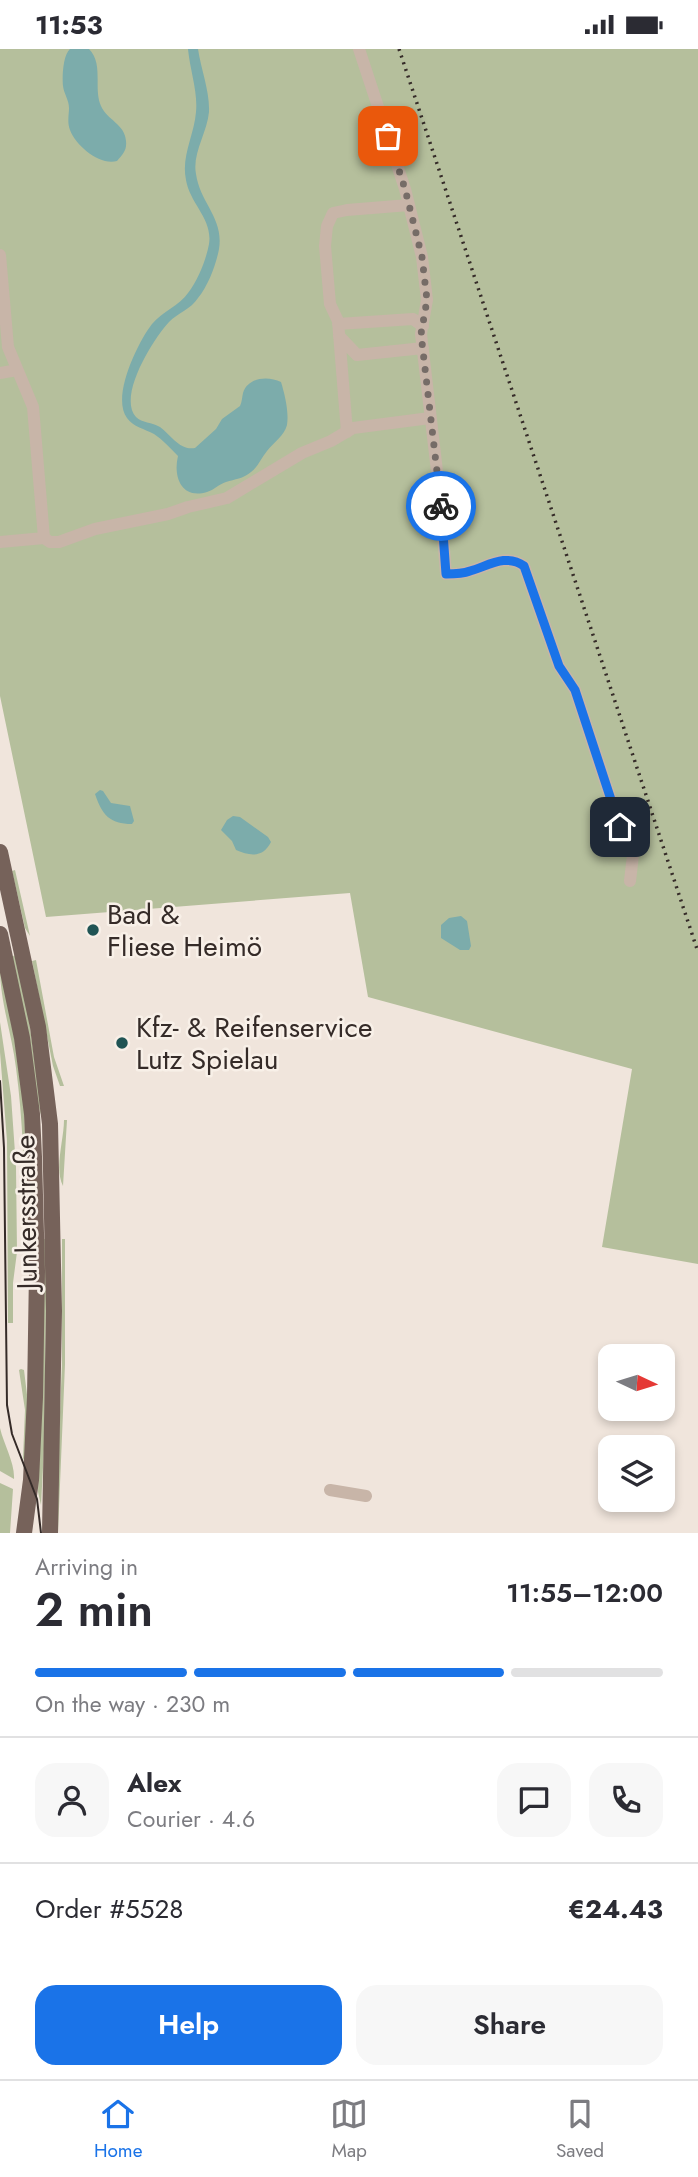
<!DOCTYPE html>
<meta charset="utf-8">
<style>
:root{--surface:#fff;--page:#f7f7f7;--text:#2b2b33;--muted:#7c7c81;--line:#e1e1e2;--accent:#1a73e8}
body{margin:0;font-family:Jost,sans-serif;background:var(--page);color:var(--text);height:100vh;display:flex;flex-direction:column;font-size:26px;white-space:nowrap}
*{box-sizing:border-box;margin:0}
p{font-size:23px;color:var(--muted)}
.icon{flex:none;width:38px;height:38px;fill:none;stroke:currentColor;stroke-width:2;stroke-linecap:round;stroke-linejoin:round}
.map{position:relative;height:1484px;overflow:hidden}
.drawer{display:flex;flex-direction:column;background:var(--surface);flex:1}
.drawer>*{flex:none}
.needle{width:46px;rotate:94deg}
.fabs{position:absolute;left:598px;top:1295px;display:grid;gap:14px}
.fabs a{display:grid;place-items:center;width:77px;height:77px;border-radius:14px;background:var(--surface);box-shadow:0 4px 10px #0003;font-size:35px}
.pin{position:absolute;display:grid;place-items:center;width:60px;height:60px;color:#fff;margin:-30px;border-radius:14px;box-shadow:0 4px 10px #0006}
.courier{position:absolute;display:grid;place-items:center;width:70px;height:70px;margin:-35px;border:5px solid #1a73e8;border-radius:50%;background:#fff;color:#222;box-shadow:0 2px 9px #0007}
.overview em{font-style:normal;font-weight:600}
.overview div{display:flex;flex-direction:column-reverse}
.overview{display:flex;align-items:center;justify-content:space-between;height:119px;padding:0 35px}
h1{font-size:46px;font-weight:600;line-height:52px}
.bar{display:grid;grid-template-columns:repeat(4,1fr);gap:10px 7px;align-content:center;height:84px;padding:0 35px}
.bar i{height:9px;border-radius:5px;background:var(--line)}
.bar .current{background:var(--accent)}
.bar p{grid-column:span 4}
.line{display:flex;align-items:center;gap:18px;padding:0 35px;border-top:2px solid var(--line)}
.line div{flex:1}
.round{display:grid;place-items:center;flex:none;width:74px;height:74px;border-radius:21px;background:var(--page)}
.cta{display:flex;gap:14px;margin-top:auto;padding:14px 35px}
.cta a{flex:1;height:80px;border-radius:21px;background:var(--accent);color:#fff;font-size:28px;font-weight:600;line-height:80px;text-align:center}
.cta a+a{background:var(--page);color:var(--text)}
.status{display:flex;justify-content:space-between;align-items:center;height:49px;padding:0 35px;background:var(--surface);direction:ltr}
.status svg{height:19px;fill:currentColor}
.menu{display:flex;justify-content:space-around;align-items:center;height:98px;border-top:2px solid var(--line);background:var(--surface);font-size:19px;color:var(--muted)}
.menu a{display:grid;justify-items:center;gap:4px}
.menu .current{color:var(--accent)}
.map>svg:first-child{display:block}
</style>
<div class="status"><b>11:53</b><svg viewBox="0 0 49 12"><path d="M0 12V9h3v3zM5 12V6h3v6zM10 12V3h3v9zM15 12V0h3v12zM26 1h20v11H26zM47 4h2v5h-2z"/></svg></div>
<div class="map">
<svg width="698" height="1484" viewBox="0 0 698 1484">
<rect width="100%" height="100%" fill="#f0e5dc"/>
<path fill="#b5bf9c" d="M0,0H698V1215L602,1198L632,1020L368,948L350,844L46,868L0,647Z
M15,821L30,887L25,879L12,822Z
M15,906L26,950L43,1072L38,1056L12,908Z
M36,911L54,1008L64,1037H60L53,1017L32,912Z
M0,919L15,992L24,1058L29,1175H26C24,1123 23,1071 16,1019C12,986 0,952 0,919Z
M0,973L11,1047L16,1118L17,1203L13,1234V1274H8L7,1092L0,1003Z
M64,1071H67L63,1137C54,1119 64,1091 64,1071Z
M43,1190H47L44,1400L41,1456L38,1443L42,1332Z
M62,1190H65V1315L58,1484H55L62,1315Z
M21,1320L24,1321L28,1354L25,1414L23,1409L25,1361L19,1321Z
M0,1379C4,1396 15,1414 14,1430L0,1422Z
M0,1434L13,1440L10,1484H0Z"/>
<path fill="#7cacab" d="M70,0H89C104,15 93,39 101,57C107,71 125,75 126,92C127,101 123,105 117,112C100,117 76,97 70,81C67,73 69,66 69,59C69,51 64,45 63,37C62,28 63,6 70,0Z
M188,0H198C201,20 210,43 209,63C207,84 192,105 196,125C200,154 224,169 219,200C216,216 208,237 198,249C191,260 178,264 169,273C154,289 117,347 136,368C142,374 152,373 160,378C171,386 180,402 195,399L216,380L222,370L240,357C242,353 242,348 243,344C248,328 268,327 281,333C285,346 289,363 287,376C284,387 274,393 267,402C261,409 258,418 251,423C243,430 235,430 226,433C219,435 214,441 207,443C181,451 173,427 178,407C170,399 163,391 154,385C145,380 133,378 127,369C111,348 138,293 152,275C162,263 180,256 188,244C198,231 206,211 209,195C213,170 190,155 186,131C181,107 194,87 196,63C198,43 190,21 188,0Z
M100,741L103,742L111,754L130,757L134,772L132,775C110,775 102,766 95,745Z
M233,767L240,768L268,788L271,793C263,809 250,807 236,801L232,792L221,781L227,771Z
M461,867L467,872L471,897L469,901H460L441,889V876L449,869Z"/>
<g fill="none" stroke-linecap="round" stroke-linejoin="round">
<path stroke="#c8b5a8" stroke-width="12" d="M359,0L405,140L422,208L427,251L421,285L440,448L446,525C454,525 462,525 470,522C488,517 506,504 524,517L559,617L575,641L620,778L633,806L630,832
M0,206L8,298L33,358L44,489L0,493
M338,275L413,270L423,277
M339,287L357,306L423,299
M0,324L17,321
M347,383L338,272L330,255L325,197L327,177L333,164L347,161L409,156
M44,489L50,493H59L95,480L168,465L188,458L227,449L302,404L331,392L353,379L430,369
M330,1441L366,1447"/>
<path stroke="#76625a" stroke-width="16" d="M0,803L38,978L50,1075L54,1262L50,1484
M0,885L22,989L32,1065L34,1108L37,1222L35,1348L31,1431L24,1484"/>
<path stroke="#352b28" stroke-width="2" d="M0,1032L4,1099L7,1356L12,1385L37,1450L41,1484"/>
<path stroke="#352b28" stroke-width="3.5" stroke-dasharray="2 5" stroke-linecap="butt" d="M399,0L698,903"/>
</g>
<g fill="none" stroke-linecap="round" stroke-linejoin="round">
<path stroke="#766c67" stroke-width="7" stroke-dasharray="0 12.6" d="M388,87L405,140L422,208L427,251L421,285L441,457"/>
<path stroke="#1a73e8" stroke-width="9" d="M441,457L446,525C454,525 462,525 470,522C488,517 506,504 524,517L559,617L575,641L620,778"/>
</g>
<g fill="#205454" stroke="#f8f0e8" stroke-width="2.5">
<circle cx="93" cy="881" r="7"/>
<circle cx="122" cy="994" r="7"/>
</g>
<g text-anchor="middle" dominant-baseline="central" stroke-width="5" stroke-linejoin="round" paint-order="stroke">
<g font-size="28" fill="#352b28" stroke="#f8f0e8" text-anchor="start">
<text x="107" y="865">Bad &amp;<tspan x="107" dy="32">Fliese Heimö</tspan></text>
<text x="136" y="978">Kfz- &amp; Reifenservice<tspan x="136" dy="32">Lutz Spielau</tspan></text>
</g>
<g font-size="28" fill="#352b28" stroke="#f8f0e8">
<text transform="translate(26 1163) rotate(-91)">Junkersstraße</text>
</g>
</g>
</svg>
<div class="fabs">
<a><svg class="needle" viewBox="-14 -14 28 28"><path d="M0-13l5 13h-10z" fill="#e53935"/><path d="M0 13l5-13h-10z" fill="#7c7c81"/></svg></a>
<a><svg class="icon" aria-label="layers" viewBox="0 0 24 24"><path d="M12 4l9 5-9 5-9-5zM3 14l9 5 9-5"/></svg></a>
</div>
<div class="pin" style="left:388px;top:87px;background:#ea580c"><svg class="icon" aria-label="bag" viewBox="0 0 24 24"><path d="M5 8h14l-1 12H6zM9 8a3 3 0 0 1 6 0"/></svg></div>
<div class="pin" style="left:620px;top:778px;background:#1f2937"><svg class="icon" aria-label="home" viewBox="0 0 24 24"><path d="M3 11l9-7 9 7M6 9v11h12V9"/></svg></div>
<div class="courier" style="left:441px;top:457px"><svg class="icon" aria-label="bike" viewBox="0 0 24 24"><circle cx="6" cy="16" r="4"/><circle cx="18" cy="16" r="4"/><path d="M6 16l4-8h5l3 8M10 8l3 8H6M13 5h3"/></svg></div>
</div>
<section class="drawer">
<div class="overview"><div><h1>2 min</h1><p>Arriving in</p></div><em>11:55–12:00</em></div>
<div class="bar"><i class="current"></i><i class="current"></i><i class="current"></i><i></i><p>On the way · 230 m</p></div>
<div class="line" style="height:126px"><a class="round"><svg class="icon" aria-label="person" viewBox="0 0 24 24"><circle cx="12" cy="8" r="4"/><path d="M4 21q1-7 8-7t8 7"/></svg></a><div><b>Alex</b><p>Courier · 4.6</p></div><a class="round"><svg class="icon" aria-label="chat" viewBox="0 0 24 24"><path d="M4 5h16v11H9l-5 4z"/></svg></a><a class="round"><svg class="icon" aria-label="phone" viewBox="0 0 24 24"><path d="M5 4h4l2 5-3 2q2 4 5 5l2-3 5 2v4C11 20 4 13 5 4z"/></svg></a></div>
<div class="line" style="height:91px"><div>Order #5528</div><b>€24.43</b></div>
<div class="cta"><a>Help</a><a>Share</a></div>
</section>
<nav class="menu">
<a class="current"><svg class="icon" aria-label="home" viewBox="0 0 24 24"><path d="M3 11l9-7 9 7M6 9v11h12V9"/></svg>Home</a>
<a><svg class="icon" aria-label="map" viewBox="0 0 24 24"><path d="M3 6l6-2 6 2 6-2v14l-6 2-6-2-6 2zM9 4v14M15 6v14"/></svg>Map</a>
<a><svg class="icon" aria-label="saved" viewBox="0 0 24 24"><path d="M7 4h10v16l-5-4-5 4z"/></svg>Saved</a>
</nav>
